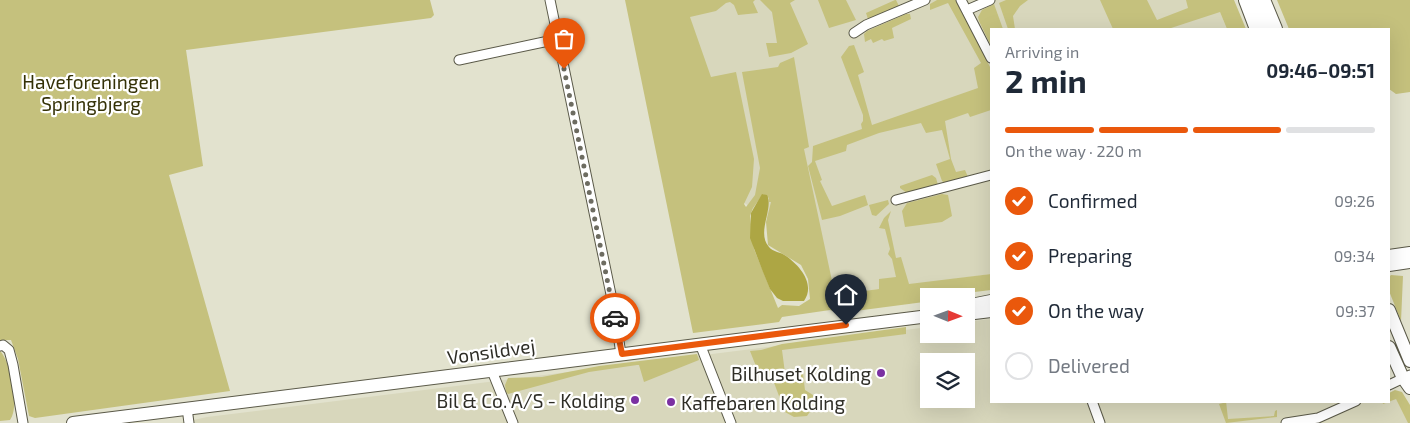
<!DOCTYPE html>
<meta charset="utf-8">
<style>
:root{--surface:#fff;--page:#f6f6f7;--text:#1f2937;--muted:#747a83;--line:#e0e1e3;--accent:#ea580c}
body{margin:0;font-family:"Exo 2",sans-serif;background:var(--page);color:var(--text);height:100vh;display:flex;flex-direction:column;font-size:19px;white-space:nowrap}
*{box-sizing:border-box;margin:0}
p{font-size:16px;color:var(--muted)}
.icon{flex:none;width:28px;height:28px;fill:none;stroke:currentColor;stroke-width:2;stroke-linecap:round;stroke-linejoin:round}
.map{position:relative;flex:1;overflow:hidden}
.details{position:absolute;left:990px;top:28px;width:400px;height:375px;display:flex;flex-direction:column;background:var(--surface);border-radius:0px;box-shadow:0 5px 20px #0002}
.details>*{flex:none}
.needle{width:32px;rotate:91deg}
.tools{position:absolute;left:920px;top:288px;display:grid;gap:10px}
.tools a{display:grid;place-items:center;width:55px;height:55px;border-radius:0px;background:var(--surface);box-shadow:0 5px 20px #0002;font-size:25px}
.pin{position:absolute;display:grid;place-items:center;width:42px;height:42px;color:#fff;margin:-51px -21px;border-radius:50% 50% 50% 0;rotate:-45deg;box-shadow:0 0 5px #0007}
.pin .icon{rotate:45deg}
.courier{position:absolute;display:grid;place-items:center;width:50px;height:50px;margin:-25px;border:4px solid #ea580c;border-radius:50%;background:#fff;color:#222;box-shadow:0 1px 6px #0007}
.summary em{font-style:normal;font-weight:700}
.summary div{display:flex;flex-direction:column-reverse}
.summary{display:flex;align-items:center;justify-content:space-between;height:85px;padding:0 15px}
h1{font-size:32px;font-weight:700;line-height:38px}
.bar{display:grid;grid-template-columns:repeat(4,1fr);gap:8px 5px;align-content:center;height:60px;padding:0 15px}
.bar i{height:6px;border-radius:4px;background:var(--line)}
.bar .selected{background:var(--accent)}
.bar p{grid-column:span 4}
ol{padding:0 15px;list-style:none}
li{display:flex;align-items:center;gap:15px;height:55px}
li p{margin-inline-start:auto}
li .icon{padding:5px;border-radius:50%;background:var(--accent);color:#fff;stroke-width:4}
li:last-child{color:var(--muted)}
li i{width:28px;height:28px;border:2px solid var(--line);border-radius:50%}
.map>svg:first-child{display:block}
</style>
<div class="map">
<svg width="1410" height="423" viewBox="0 0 1410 423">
<rect width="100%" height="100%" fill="#e2e2ce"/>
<path fill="#d8d7bc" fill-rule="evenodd" d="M685,0H1215L1227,29H991V274L835,295L826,258L743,202Z
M991,319V401H1389V395L1410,407V423H180L207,417L929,327V334H966V322ZM929,361H966V399H929Z"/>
<path fill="#c5c17d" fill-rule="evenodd" d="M0,0H430L434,15L431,18L186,50L203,166L169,175L230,391L35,418L29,416L18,359L11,340H0Z
M625,0H755L753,2L758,13L738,15L734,5L730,2L726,3L716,11L690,17L711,77L736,72L754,159L752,187L744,204L746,207L755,195L760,168L742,72L778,67L780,63L794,57L809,147L804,149L835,295L879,289V279L896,277L892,259L888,254L890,249L885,229L879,228L884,218L891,211L888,220L896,258L901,257L909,284L991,274V290L942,296H929V300L924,302L840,313L830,310L782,317L779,322L693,333ZM763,194L769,198V202H771L766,222L768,245L801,265L808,279L810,299L799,306L782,305L778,308L754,249L750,216L753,208Z
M760,0H795L790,3L808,44L791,53L769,57L766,43H777L772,12Z
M818,0H846L856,20L829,28Z
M895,0H896L899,6L868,19L866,13Z
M937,0H956L957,2L991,69V110L970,117L968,113L945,121L951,159L956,172L965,170L968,177L945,183L942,181L936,164L950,159L942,130L926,133L921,123L879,133L847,145L846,151L815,161L822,180L820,181L832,206L865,195L868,205L840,216L822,220L808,166L812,162L813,146L862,129L861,124L863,121V115L841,57L849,46L854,45L864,72L858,75L872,125L978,88L974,68L981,63L948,3L930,10V4Z
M1006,0H1028L1020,6L1013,16L1015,29H1008L999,3Z
M1100,0H1147L1157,20L1188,8L1186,0H1234L1246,29H1227L1220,12L1168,29H1113Z
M1277,0H1410V92L1396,94L1389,89V29H1289Z
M994,4L1003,29H991V46L979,21L978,17L982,10Z
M906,14H910L911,19L892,28L894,38L884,41L882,39L873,43L871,39L865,42L864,34L867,31Z
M932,175L936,178L938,185L907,193L900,188V186Z
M942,194L948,195L952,216L942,222L905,227L902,211L907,203Z
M888,200L889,204L876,216L872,215L869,205Z
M1391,275L1403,276L1401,321L1389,291V277Z
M906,327V334L782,350L785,373L803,374L805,390L813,395L814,406L807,416L794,417L785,412L773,380L759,374L750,351L761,350L782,344Z
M0,351C11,362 20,407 10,420L0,421Z
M697,354L699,360L644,382L639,365H637L589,372L508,394L506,392L505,385L508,378L542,377L599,366Z
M1395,390L1402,392L1410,405V423H1408L1396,399L1383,404L1382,401H1389V393Z
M1223,401H1226L1228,419L1274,416L1275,411L1277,410V417L1226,423L1219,404L1223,403Z"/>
<path fill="#ada644" d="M762,194L767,195C774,208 756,233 769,247C773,252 781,252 786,256C799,265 816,284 804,301H783L777,298L770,289L763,272L750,238L751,213Z"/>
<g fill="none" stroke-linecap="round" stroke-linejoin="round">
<defs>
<path id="street" d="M550,0L614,309L621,354
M961,0L991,58
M967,10L990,0
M854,33L866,25L925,0
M459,60L558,39
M896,200L991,175
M700,344L731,423
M0,346L3,345L9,350L13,365L23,423
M492,371L513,423
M1389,385L1410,375
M1092,401L1100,423
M187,408L189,423
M1286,423L1318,418L1356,401"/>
<path id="secondary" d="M1389,256L1410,253
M1389,265L1410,262
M966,306L991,301
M1389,310L1410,361
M966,314L991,311
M1389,347L1403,378L1410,388
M73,423L929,316"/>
<path id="highway" d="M1247,0L1258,29
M1262,0L1274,29"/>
</defs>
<use href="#street" stroke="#5a5948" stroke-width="11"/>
<use href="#secondary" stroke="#5a5948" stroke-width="14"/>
<use href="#highway" stroke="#5a5948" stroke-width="18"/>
<use href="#street" stroke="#fff" stroke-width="9"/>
<use href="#secondary" stroke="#fff" stroke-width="12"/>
<use href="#highway" stroke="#fff" stroke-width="16"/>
</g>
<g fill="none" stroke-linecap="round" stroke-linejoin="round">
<path stroke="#6d6c61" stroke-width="5" stroke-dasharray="0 9" d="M564,69L615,318"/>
<path stroke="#ea580c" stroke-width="6" d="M615,318L622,354L846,325"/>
</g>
<g fill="#7b30a2" stroke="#fff" stroke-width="2">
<circle cx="881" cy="373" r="5"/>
<circle cx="635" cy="400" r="5"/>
<circle cx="671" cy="402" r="5"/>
</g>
<g text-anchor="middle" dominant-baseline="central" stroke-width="4.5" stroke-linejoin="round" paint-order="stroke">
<g font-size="19" fill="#343106" stroke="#fff">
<text x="91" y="81">Haveforeningen<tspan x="91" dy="22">Springbjerg</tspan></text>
</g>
<g font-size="19" fill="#2e2d26" stroke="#fff">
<text transform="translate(491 351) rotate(-8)">Vonsildvej</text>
</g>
<g font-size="19" fill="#2e2d26" stroke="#fff" text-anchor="end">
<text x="871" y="373">Bilhuset Kolding</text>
<text x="625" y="400">Bil &amp; Co. A/S - Kolding</text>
<text x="681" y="402" text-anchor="start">Kaffebaren Kolding</text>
</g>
</g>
</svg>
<div class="tools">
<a><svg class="needle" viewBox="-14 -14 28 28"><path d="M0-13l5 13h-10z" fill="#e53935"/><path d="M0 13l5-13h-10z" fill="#747a83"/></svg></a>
<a><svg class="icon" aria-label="layers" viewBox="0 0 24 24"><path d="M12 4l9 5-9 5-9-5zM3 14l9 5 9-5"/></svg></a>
</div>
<div class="pin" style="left:564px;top:69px;background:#ea580c"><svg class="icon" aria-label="bag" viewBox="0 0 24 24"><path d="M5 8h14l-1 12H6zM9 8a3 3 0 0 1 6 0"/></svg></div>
<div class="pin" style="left:846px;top:325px;background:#1f2937"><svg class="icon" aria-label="home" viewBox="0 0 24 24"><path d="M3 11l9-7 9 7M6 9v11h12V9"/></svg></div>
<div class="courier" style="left:615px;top:318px"><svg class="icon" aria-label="car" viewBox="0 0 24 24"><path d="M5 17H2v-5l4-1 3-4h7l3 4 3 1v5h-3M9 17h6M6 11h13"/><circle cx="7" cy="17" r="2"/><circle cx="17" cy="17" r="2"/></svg></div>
<section class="details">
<div class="summary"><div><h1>2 min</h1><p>Arriving in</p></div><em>09:46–09:51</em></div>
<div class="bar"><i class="selected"></i><i class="selected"></i><i class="selected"></i><i></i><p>On the way · 220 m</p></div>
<ol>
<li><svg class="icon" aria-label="check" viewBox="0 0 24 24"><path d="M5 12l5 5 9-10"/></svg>Confirmed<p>09:26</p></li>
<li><svg class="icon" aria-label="check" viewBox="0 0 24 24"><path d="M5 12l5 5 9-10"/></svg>Preparing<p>09:34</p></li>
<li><svg class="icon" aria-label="check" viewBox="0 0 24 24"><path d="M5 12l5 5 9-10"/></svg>On the way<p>09:37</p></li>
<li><i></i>Delivered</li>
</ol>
</section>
</div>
